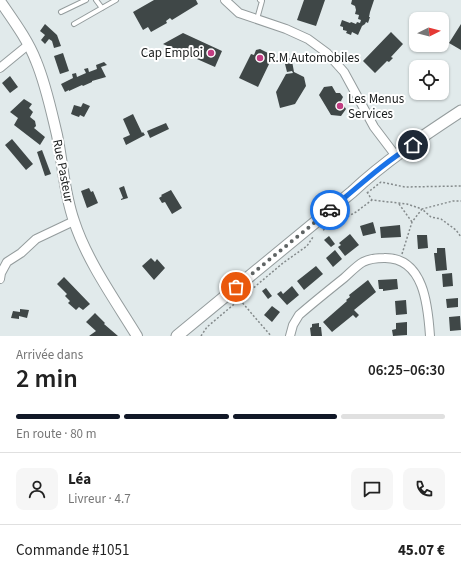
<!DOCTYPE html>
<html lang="fr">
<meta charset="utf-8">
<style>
:root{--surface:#fff;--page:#f6f6f6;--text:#222;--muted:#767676;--line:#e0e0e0;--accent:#111827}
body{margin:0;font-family:"Source Sans 3",sans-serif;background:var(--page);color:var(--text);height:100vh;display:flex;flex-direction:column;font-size:15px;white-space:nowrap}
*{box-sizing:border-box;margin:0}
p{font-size:13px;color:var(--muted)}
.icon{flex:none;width:22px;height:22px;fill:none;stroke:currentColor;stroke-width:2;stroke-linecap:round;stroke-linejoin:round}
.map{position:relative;height:336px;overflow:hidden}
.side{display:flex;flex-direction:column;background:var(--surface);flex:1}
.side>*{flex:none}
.needle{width:26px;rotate:84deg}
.controls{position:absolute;left:409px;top:12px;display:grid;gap:8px}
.controls a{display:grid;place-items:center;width:40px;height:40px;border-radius:8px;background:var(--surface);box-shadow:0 1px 3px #0004;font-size:20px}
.pin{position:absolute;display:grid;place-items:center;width:34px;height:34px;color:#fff;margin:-17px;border:2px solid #fff;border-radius:50%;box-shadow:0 1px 4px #0007}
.courier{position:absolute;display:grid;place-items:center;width:40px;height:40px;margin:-20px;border:3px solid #1a73e8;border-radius:50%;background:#fff;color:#222;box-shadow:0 1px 5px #0007}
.head em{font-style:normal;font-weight:600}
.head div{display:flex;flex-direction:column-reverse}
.head{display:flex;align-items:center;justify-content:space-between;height:68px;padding:0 16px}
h1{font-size:26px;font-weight:600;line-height:30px}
.bar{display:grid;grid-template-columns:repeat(4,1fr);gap:6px 4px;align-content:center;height:48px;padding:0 16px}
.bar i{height:5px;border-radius:3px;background:var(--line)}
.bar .active{background:var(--accent)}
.bar p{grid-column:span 4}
.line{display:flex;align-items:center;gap:10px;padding:0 16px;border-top:1px solid var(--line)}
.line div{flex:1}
.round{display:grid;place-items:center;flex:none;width:42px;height:42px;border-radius:8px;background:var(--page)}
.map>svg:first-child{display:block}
</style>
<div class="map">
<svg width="461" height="336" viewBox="0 0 461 336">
<rect width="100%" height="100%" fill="#e1eaeb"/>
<path fill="#3f4747" d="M154,0H196L198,4L172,20L170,18L166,21L167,23L151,32L148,27L143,30L133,12Z
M304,0H325L316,26L297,20Z
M352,0H374L370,12L369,17H370L368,23L366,22L365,24L362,26L358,35L352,32L351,35L346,33L347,31L343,30V27L340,26L342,20L350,23L351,22L356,24L357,22L360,23L361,20L358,19L359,15L355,14L356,10L355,6L351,4Z
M45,24L57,35L61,46L54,48L52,41L49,39L45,44L41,40L45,35L40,31Z
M461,24V50L449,43Z
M391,32L403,44L391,57L393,58L389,62L387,61L375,73L363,61Z
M183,33L222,51L215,67L163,44Z
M260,49L268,53L269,56L267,61L270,62L258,87L239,78L251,54L254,55L256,50Z
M63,53L69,71L60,74L54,56Z
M289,58L292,61L294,72L304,77L306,86L295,104L280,108L276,92L286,74L293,73L292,71L287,72L285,64Z
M104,62L107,65L101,67L106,77L92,81V82L83,86L82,85L69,91V90L65,92L61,84L73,78L72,74L76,73L77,77L86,73L84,69L88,68L89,72L97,69L96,65Z
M10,76L18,87L10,93L2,83Z
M332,86L336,93H340L343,97L341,101L346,109L341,116L331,115L319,95L324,87Z
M24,99L32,104L29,108L33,112L30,117L35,121L36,126L34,128L45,137L40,145L14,125L18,118L10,112Z
M83,103L90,106L84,117L80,115L79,117L76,116L71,114L74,105L81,107Z
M133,114L142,133L143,132L145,135L126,145L123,138L130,135L123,119Z
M166,123L169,129L150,138L147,131Z
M12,139L33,164L26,170L5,145Z
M42,150L51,174L45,176L37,152Z
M124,186L128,198L121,200V199L123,198L119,188Z
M89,188L91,192L93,191L98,203L87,208L81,191Z
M171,190L182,208L172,214L165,202L162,203L159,198L162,196L161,195Z
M373,222L376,233L363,236L360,226Z
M400,225L401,237L381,238L380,227Z
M350,234L359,245L345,256L338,247L341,245L339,243Z
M417,235H427L428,248L418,249Z
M329,236L335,244L331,247L324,240Z
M437,248H445L447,270L436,271L434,253H437Z
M335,250L342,259L333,267L326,258Z
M151,258L155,262L157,259L165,268L154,280L142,266Z
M316,266L323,274L304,290L297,281Z
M452,273L453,286L443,287L442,274Z
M64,277L90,304L83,310L79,307L76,310L68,303L70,301L65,296L67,294L57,284Z
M397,279L398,289L383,291V289H379L378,280Z
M368,280L376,292L354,310L359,315L356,318L353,315L332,332L323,322L347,301L346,300L350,297L349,295Z
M292,286L299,295L287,305L277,294L281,291L283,294Z
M266,288L272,296L268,299L262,291Z
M458,298V307L447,308L446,299Z
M406,300L407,314L396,315L395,301Z
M272,306L280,312L272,322L264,315Z
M20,309L29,310L27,318L19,316V319L11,318L13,311L20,312Z
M95,313L105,323L104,324L118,336H89L96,331L86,322Z
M460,316L461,330L450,331L449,317Z
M407,322V335L393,336L392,330L396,329V323Z
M319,323V327H321L322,336H311L310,328L312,327V324Z"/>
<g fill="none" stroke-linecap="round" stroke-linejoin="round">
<defs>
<path id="service" d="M96,0L102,8
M61,12L86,0
M257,19L262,1L260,0
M74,24L116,0"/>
<path id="minor" d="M225,0L239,13L286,29L308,39L327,53L344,72L374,127L396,156
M0,68L28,45
M0,279L1,273L7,262L21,253L36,239L74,221
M290,336L293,325L299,315C314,302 329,290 344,278C350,273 356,266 363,262C369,259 377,258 384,258C424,257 428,306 430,336"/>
<path id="tertiary" d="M0,1C13,20 28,40 36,61C46,85 51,110 57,135C63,164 64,193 74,221C87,261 115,300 137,336"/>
<path id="secondary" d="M177,336L352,192C385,161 423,136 461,111"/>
</defs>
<use href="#service" stroke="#949c9d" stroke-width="6"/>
<use href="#minor" stroke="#949c9d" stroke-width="10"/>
<use href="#tertiary" stroke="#949c9d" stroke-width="12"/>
<use href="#secondary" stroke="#949c9d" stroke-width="13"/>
<path stroke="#848a8b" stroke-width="1.5" stroke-dasharray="2 2" stroke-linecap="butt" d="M367,192L372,200L407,204L422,209L453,201H461
M367,193L381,182L405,187L461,186
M399,204L412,222
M323,230L356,212L372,200
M402,254L412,222L422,209L431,217L441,219L456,230L461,237
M240,300L271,336
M201,336L207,327L283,263L307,246L313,237"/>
<use href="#service" stroke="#fff" stroke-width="4"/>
<use href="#minor" stroke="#fff" stroke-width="8"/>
<use href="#tertiary" stroke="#fff" stroke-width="10"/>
<use href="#secondary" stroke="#fff" stroke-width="11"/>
</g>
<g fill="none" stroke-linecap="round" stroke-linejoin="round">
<path stroke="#5f6464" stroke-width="4" stroke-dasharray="0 7.2" d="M236,287L330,210"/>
<path stroke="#1a73e8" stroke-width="5" d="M330,210C357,188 383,163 413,145"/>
</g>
<g fill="#c13d82" stroke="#fff" stroke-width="1.5">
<circle cx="211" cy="53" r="4"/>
<circle cx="260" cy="58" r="4"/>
<circle cx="340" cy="106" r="4"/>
</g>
<g text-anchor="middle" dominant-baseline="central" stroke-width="4" stroke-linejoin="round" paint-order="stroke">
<g font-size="13" fill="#191c1c" stroke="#fff" text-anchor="start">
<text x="203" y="53" text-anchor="end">Cap Emploi</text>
<text x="268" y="58">R.M Automobiles</text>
<text x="348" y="99">Les Menus<tspan x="348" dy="15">Services</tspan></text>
</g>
<g font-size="13" fill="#191c1c" stroke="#fff">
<text transform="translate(63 171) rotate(79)">Rue Pasteur</text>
</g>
</g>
</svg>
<div class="controls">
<a><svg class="needle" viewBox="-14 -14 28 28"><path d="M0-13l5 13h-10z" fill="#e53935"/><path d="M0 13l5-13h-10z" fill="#767676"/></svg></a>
<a><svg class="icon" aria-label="locate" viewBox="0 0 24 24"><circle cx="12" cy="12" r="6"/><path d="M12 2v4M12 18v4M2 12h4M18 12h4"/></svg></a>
</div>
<div class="pin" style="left:236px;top:287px;background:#ea580c"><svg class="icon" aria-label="bag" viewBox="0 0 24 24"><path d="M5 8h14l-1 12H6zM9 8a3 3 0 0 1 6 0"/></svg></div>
<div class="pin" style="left:413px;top:145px;background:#1f2937"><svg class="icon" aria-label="home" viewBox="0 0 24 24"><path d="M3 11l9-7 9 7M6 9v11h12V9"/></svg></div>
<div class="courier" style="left:330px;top:210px"><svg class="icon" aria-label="car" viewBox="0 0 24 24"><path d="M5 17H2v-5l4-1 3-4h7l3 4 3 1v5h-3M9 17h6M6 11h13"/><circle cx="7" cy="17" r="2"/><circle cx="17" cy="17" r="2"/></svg></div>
</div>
<section class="side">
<div class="head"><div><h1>2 min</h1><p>Arrivée dans</p></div><em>06:25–06:30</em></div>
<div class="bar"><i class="active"></i><i class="active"></i><i class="active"></i><i></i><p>En route · 80 m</p></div>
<div class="line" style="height:72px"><a class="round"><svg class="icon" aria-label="person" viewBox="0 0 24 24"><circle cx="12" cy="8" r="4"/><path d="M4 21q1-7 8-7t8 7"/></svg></a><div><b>Léa</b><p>Livreur · 4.7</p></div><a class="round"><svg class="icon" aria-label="chat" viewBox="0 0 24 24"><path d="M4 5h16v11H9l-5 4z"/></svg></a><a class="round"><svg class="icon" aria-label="phone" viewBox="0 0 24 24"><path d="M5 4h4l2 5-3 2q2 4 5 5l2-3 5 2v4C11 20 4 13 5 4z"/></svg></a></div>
<div class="line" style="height:52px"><div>Commande #1051</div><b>45.07 €</b></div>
</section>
